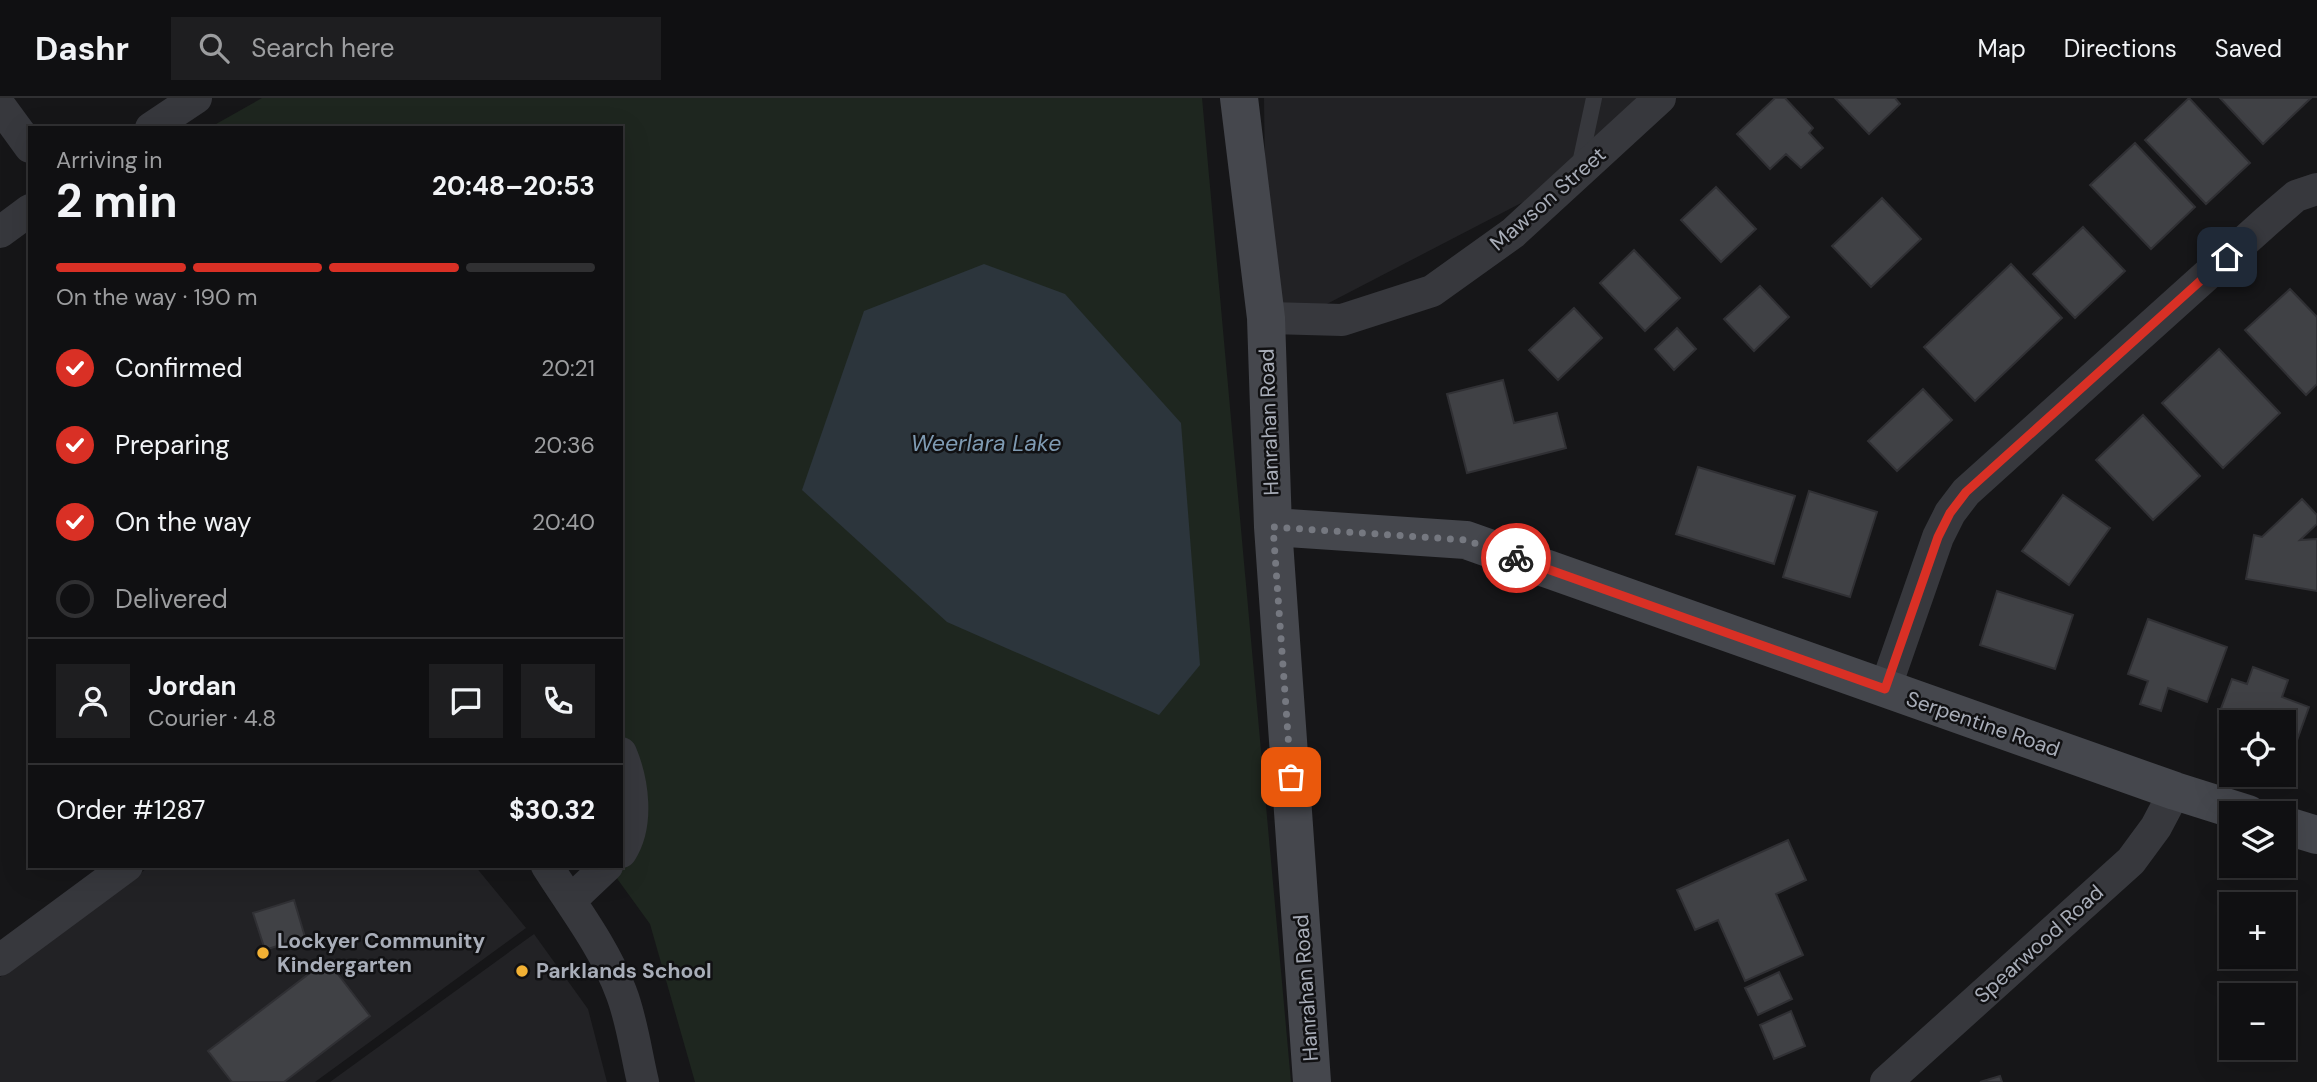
<!DOCTYPE html>
<meta charset="utf-8">
<style>
:root{--surface:#101012;--page:#1e1e20;--text:#f1f3f6;--muted:#9c9d9f;--line:#303032;--accent:#d93025}
body{margin:0;font-family:"DM Sans",sans-serif;background:var(--page);color:var(--text);height:100vh;display:flex;flex-direction:column;font-size:26px;white-space:nowrap}
*{box-sizing:border-box;margin:0}
p{font-size:23px;color:var(--muted)}
.icon{flex:none;width:38px;height:38px;fill:none;stroke:currentColor;stroke-width:2;stroke-linecap:round;stroke-linejoin:round}
.map{position:relative;flex:1;overflow:hidden}
.sheet{position:absolute;left:28px;top:28px;width:595px;height:742px;display:flex;flex-direction:column;background:var(--surface);border-radius:0px;box-shadow:0 7px 28px #0002,0 0 0 2px var(--line)}
.sheet>*{flex:none}
.controls{position:absolute;left:2219px;top:612px;display:grid;gap:14px}
.controls a{display:grid;place-items:center;width:77px;height:77px;border-radius:0px;background:var(--surface);box-shadow:0 7px 28px #0002,0 0 0 2px var(--line);font-size:35px}
.pin{position:absolute;display:grid;place-items:center;width:60px;height:60px;color:#fff;margin:-30px;border-radius:14px;box-shadow:0 4px 10px #0006}
.courier{position:absolute;display:grid;place-items:center;width:70px;height:70px;margin:-35px;border:5px solid #d93025;border-radius:50%;background:#fff;color:#222;box-shadow:0 2px 9px #0007}
.summary em{font-style:normal;font-weight:700}
.summary div{display:flex;flex-direction:column-reverse}
.summary{display:flex;align-items:center;justify-content:space-between;height:119px;padding:0 28px}
h1{font-size:46px;font-weight:700;line-height:52px}
.bar{display:grid;grid-template-columns:repeat(4,1fr);gap:10px 7px;align-content:center;height:84px;padding:0 28px}
.bar i{height:9px;border-radius:5px;background:var(--line)}
.bar .selected{background:var(--accent)}
.bar p{grid-column:span 4}
.line{display:flex;align-items:center;gap:18px;padding:0 28px;border-top:2px solid var(--line)}
.line div{flex:1}
.round{display:grid;place-items:center;flex:none;width:74px;height:74px;border-radius:0px;background:var(--page)}
ol{padding:0 28px;list-style:none}
li{display:flex;align-items:center;gap:21px;height:77px}
li p{margin-inline-start:auto}
li .icon{padding:7px;border-radius:50%;background:var(--accent);color:#fff;stroke-width:4}
li:last-child{color:var(--muted)}
li i{width:38px;height:38px;border:4px solid var(--line);border-radius:50%}
header{display:flex;align-items:center;gap:42px;box-sizing:border-box;height:98px;padding:0 35px;background:var(--surface);border-bottom:2px solid var(--line)}
header strong{font-size:33px}
nav{display:flex;gap:38px;margin-inline-start:auto;font-size:24px}
.search{width:490px;height:63px;background:var(--page);display:flex;align-items:center;gap:18px;box-sizing:border-box;padding:0 24px;border-radius:0px;color:var(--muted);font-size:26px}
.map>svg:first-child{display:block}
</style>
<header>
<strong>Dashr</strong>
<div class="search"><svg class="icon" aria-label="search" viewBox="0 0 24 24"><circle cx="10" cy="10" r="6"/><path d="M15 15l6 6"/></svg>Search here</div>
<nav><a>Map</a><a>Directions</a><a>Saved</a></nav>
</header>
<div class="map">
<svg width="2317" height="984" viewBox="0 0 2317 984">
<rect width="100%" height="100%" fill="#161618"/>
<path fill="#222225" d="M1264,0H1659L1577,76L1267,237Z
M150,768H475L526,830L315,984H0V879Z
M534,836L588,911L607,984H330Z"/>
<path fill="#1e261f" d="M262,0H1202L1291,984H695L650,826L608,768H621V30H209Z"/>
<path fill="#2c353c" d="M984,166L1065,196L1181,325L1200,567L1159,617L947,524L802,392L864,213Z"/>
<path fill="#404145" stroke="#303034" stroke-width="2" d="M1775,0H1785L1813,30L1809,35L1823,50L1801,70L1786,56L1770,71L1737,36Z
M1835,0H1895L1900,6L1869,36Z
M2189,0L2250,65L2206,106L2145,42Z
M2220,0H2311L2263,46Z
M2135,45L2195,109L2151,151L2090,87Z
M1716,89L1756,131L1721,164L1681,122Z
M1882,100L1921,141L1871,189L1832,148Z
M2083,129L2125,173L2075,220L2033,176Z
M1634,152L1680,200L1645,233L1600,185Z
M2011,166L2062,220L1975,303L1924,249Z
M1760,188L1789,219L1754,253L1724,221Z
M2290,191L2317,219V286L2306,297L2245,232Z
M1574,210L1602,240L1558,282L1529,252Z
M1677,230L1696,251L1674,272L1655,251Z
M2219,251L2280,315L2223,370L2162,305Z
M1503,282L1514,325L1557,315L1566,350L1467,375L1447,296Z
M1923,291L1952,322L1897,373L1868,343Z
M2143,317L2200,378L2153,422L2096,362Z
M1698,369L1795,398L1774,466L1676,436Z
M1809,393L1877,414L1850,499L1783,479Z
M2063,397L2110,430L2069,487L2022,453Z
M2302,401L2317,417V426L2300,442L2317,441V493L2246,481L2254,437L2262,439Z
M1997,493L2073,517L2055,571L1980,547Z
M2148,521L2227,549L2207,604L2168,590L2161,613L2140,606L2148,583L2128,576Z
M2253,569L2288,582L2282,599L2309,609L2296,645L2293,643L2288,657L2284,656V625H2243L2219,616L2232,581L2247,586Z
M1788,742L1806,782L1776,796L1803,857L1745,883L1718,822L1695,832L1677,792Z
M294,802L305,839L265,852L253,815Z
M327,862L370,918L284,984H232L208,953Z
M1779,874L1792,901L1758,917L1745,890Z
M1791,913L1805,948L1774,961L1760,927Z
M2000,978L2002,984H1980Z"/>
<g fill="none" stroke-linecap="round" stroke-linejoin="round">
<path stroke="#37383d" stroke-width="16" d="M1579,70L1594,0"/>
<path stroke="#37383d" stroke-width="32" d="M0,8L30,49
M151,30L196,0
M0,134L30,112
M1266,220L1342,222L1432,193L1513,135L1660,0
M1885,591L1938,439L1950,415L1966,394L2267,123L2296,98L2317,91
M621,655C633,684 639,726 621,754
M547,768C573,809 604,849 621,894C632,922 636,955 643,984
M570,803L607,768
M0,862L127,768
M1886,984L2131,763L2156,729L2175,693"/>
<path stroke="#45474d" stroke-width="38" d="M1239,0L1266,220L1273,429L1312,984
M1273,429L1466,442L2175,693L2248,716
M2284,727L2317,737"/>
</g>
<g fill="none" stroke-linecap="round" stroke-linejoin="round">
<path stroke="#757880" stroke-width="7" stroke-dasharray="0 12.6" d="M1291,679L1273,429L1466,442L1516,460"/>
<path stroke="#d93025" stroke-width="9" d="M1516,460L1885,591L1938,439L1950,415L1966,394L2227,159"/>
</g>
<g fill="#f2b134" stroke="#111113" stroke-width="2.5">
<circle cx="263" cy="855" r="7"/>
<circle cx="522" cy="873" r="7"/>
</g>
<g text-anchor="middle" dominant-baseline="central" stroke-width="5" stroke-linejoin="round" paint-order="stroke">
<g font-size="21" fill="#a8adb8" stroke="#111113">
<text transform="translate(1548 101) rotate(-41)">Mawson Street</text>
<text transform="translate(1269 324) rotate(-92)">Hanrahan Road</text>
<text transform="translate(1983 626) rotate(19)">Serpentine Road</text>
<text transform="translate(2039 846) rotate(-42)">Spearwood Road</text>
<text transform="translate(1306 890) rotate(-94)">Hanrahan Road</text>
</g>
<g font-size="21" font-weight="bold" fill="#a8adb8" stroke="#111113" text-anchor="start">
<text x="277" y="843">Lockyer Community<tspan x="277" dy="24">Kindergarten</tspan></text>
<text x="536" y="873">Parklands School</text>
</g>
<g font-size="23" font-style="italic" fill="#7f9bb3" stroke="#111113">
<text x="986" y="345">Weerlara Lake</text>
</g>
</g>
</svg>
<div class="controls">
<a><svg class="icon" aria-label="locate" viewBox="0 0 24 24"><circle cx="12" cy="12" r="6"/><path d="M12 2v4M12 18v4M2 12h4M18 12h4"/></svg></a>
<a><svg class="icon" aria-label="layers" viewBox="0 0 24 24"><path d="M12 4l9 5-9 5-9-5zM3 14l9 5 9-5"/></svg></a>
<a>+</a>
<a>−</a>
</div>
<div class="pin" style="left:1291px;top:679px;background:#ea580c"><svg class="icon" aria-label="bag" viewBox="0 0 24 24"><path d="M5 8h14l-1 12H6zM9 8a3 3 0 0 1 6 0"/></svg></div>
<div class="pin" style="left:2227px;top:159px;background:#1f2937"><svg class="icon" aria-label="home" viewBox="0 0 24 24"><path d="M3 11l9-7 9 7M6 9v11h12V9"/></svg></div>
<div class="courier" style="left:1516px;top:460px"><svg class="icon" aria-label="bike" viewBox="0 0 24 24"><circle cx="6" cy="16" r="4"/><circle cx="18" cy="16" r="4"/><path d="M6 16l4-8h5l3 8M10 8l3 8H6M13 5h3"/></svg></div>
<section class="sheet">
<div class="summary"><div><h1>2 min</h1><p>Arriving in</p></div><em>20:48–20:53</em></div>
<div class="bar"><i class="selected"></i><i class="selected"></i><i class="selected"></i><i></i><p>On the way · 190 m</p></div>
<ol>
<li><svg class="icon" aria-label="check" viewBox="0 0 24 24"><path d="M5 12l5 5 9-10"/></svg>Confirmed<p>20:21</p></li>
<li><svg class="icon" aria-label="check" viewBox="0 0 24 24"><path d="M5 12l5 5 9-10"/></svg>Preparing<p>20:36</p></li>
<li><svg class="icon" aria-label="check" viewBox="0 0 24 24"><path d="M5 12l5 5 9-10"/></svg>On the way<p>20:40</p></li>
<li><i></i>Delivered</li>
</ol>
<div class="line" style="height:126px"><a class="round"><svg class="icon" aria-label="person" viewBox="0 0 24 24"><circle cx="12" cy="8" r="4"/><path d="M4 21q1-7 8-7t8 7"/></svg></a><div><b>Jordan</b><p>Courier · 4.8</p></div><a class="round"><svg class="icon" aria-label="chat" viewBox="0 0 24 24"><path d="M4 5h16v11H9l-5 4z"/></svg></a><a class="round"><svg class="icon" aria-label="phone" viewBox="0 0 24 24"><path d="M5 4h4l2 5-3 2q2 4 5 5l2-3 5 2v4C11 20 4 13 5 4z"/></svg></a></div>
<div class="line" style="height:91px"><div>Order #1287</div><b>$30.32</b></div>
</section>
</div>
